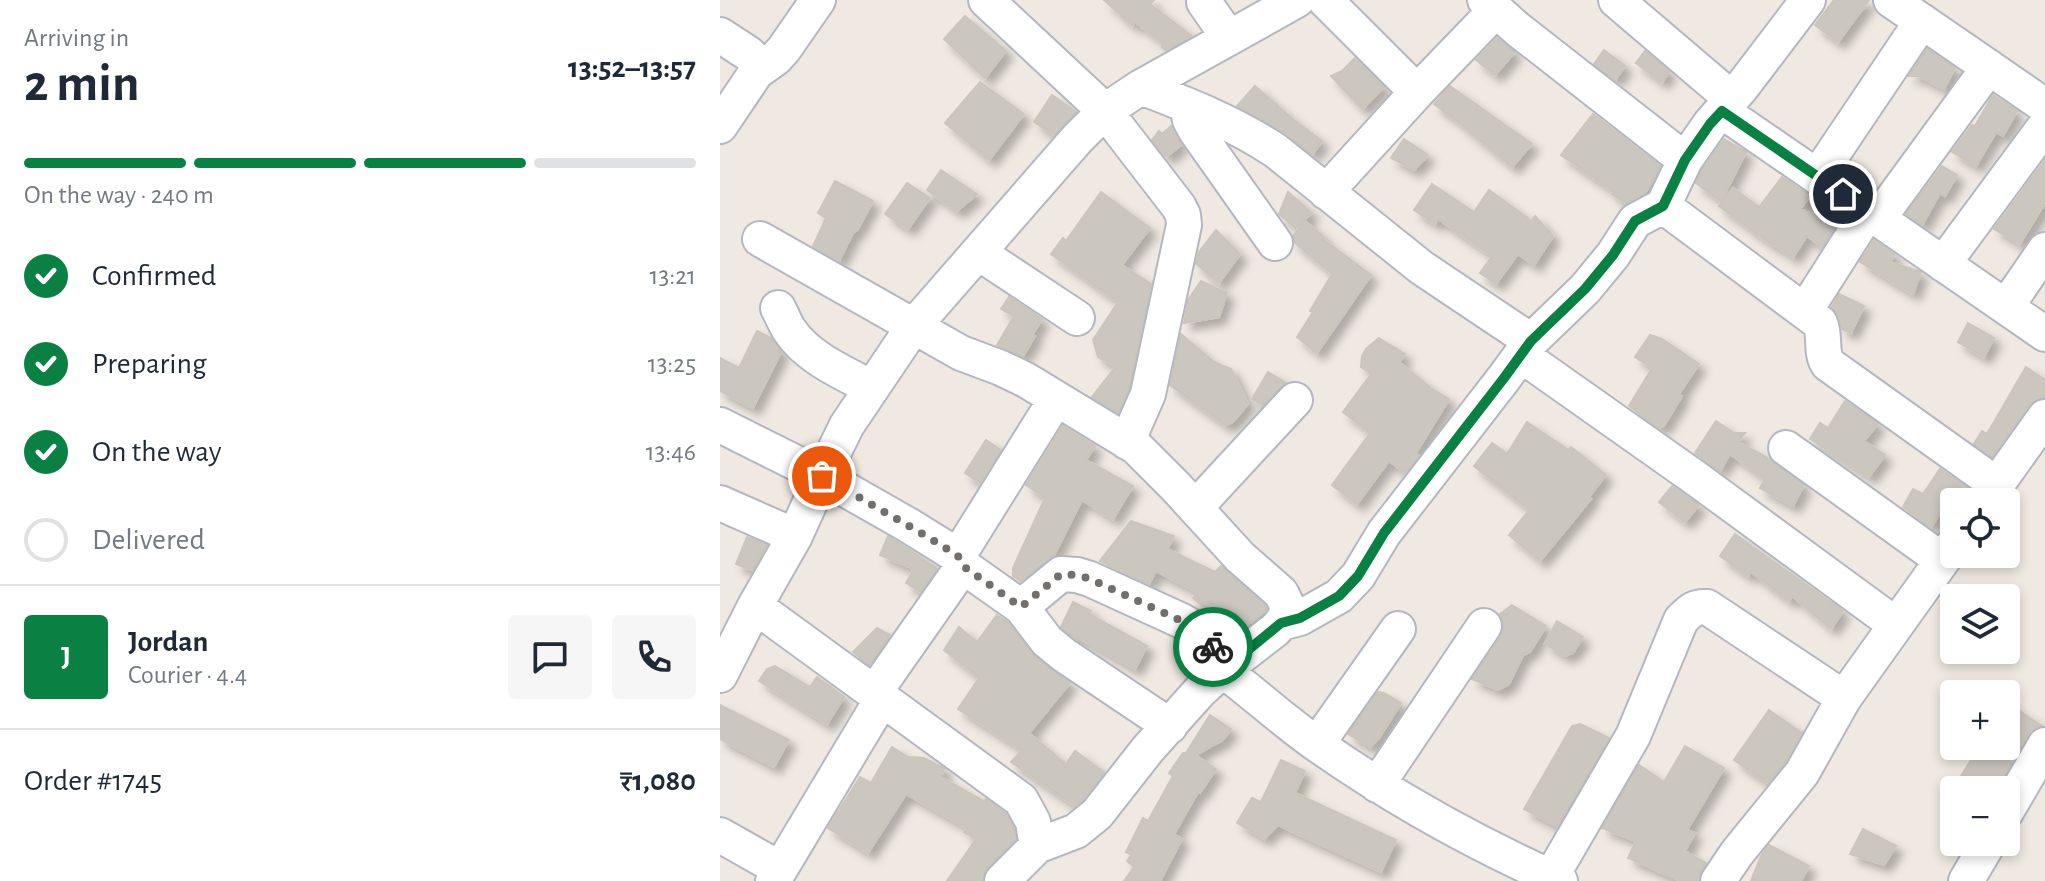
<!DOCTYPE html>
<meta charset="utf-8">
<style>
:root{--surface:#fff;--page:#f6f6f7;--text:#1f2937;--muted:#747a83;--line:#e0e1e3;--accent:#0b8043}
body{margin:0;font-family:"Alegreya Sans",sans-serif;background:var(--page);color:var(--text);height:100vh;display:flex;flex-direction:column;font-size:30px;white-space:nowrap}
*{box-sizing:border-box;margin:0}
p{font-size:26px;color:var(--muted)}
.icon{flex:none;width:44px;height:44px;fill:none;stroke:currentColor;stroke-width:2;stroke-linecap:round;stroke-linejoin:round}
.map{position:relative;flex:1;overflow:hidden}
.panel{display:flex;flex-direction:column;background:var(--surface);width:720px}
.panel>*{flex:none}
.controls{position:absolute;left:1220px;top:488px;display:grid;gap:16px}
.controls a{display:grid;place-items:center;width:80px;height:80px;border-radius:8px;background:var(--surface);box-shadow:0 4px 12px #0003;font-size:40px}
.pin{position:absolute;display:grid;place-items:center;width:68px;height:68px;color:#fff;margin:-34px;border:4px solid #fff;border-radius:50%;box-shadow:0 2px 8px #0007}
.courier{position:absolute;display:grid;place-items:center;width:80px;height:80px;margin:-40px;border:6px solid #0b8043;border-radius:50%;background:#fff;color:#222;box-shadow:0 2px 10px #0007}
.overview em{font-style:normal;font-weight:700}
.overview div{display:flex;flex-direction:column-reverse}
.overview{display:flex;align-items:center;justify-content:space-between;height:136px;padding:0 24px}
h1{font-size:52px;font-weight:700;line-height:60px}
.bar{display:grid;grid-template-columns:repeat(4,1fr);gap:12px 8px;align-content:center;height:96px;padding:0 24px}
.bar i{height:10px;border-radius:6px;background:var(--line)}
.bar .active{background:var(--accent)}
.bar p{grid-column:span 4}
.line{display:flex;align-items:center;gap:20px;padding:0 24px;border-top:2px solid var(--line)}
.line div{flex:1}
.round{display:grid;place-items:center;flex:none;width:84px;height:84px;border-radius:8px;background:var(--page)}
ol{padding:0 24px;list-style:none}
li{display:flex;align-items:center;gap:24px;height:88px}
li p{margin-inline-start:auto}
li .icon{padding:8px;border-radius:50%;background:var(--accent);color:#fff;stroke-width:4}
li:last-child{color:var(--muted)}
li i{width:44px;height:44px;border:4px solid var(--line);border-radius:50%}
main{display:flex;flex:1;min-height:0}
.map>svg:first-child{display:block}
</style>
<main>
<section class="panel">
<div class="overview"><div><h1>2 min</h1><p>Arriving in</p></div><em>13:52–13:57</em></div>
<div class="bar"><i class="active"></i><i class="active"></i><i class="active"></i><i></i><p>On the way · 240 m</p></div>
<ol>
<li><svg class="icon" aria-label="check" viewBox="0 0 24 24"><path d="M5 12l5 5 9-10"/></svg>Confirmed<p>13:21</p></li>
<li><svg class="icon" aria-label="check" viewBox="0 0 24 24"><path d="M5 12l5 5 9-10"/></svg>Preparing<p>13:25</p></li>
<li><svg class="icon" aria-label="check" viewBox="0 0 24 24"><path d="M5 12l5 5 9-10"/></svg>On the way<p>13:46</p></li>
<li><i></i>Delivered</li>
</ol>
<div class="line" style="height:144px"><b class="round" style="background:var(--accent);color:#fff">J</b><div><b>Jordan</b><p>Courier · 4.4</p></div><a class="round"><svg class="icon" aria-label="chat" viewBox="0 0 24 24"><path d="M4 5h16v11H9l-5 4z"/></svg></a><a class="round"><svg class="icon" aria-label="phone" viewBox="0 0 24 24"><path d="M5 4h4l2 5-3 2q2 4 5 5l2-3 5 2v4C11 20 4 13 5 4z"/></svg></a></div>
<div class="line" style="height:104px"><div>Order #1745</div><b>₹1,080</b></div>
</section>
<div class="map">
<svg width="1325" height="881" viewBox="0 0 1325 881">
<defs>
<filter id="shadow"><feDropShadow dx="7" dy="7" stdDeviation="4" flood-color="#0004"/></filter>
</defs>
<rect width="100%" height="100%" fill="#efe9e1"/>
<path fill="#cbc7bf" stroke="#cbc5ba" stroke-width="2" filter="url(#shadow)" d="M384,0H434L430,4L472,36L446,50L442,47L443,43L415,22L412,25Z
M1114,0H1149L1118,42L1095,25Z
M245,16L286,51L265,78L224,39Z
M777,38L795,52L775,75L756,60Z
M1207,49L1235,68L1224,89L1199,76H1189Z
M884,50L905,66L895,80L874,64Z
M925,51L949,72L942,82L916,63Z
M635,58L664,87L642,109L611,76L622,71Z
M260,82L304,114L269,160L225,123Z
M535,86L574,120L602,141L592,155L567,134L517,106Z
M730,86L812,144L792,167L737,121L714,104Z
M332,95L356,112L334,135L314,122Z
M1273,95L1297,111L1283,136L1276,132L1256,166L1232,152L1252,125L1255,126Z
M873,114L940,166L926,192L906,203L892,194L894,192L841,155Z
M451,126L461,145L446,157L432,140L439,131L442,134Z
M684,139L708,155L694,170L671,158Z
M1004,139L1026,152L1001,202L976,183L982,170Z
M1325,160V203L1300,244L1274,229Z
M1222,166L1237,175L1225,196L1220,193L1202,225L1186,214Z
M221,170L257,194L237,211L207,190Z
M1062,177L1090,196L1080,209L1116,225L1102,247L1087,236L1073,257L1053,244L1052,245L999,206L1013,188L1039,207Z
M115,181L153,201L138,229L133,233L119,261L93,246L106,218L98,213Z
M187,183L210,198L188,229L165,214Z
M712,184L754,212L769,190L812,221L815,216L833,236L814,265L798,254L776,284L760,273L772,256L718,219L715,224L694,210Z
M381,192L430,228L402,265L431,284L409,388L398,413L372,397L396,366L378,357L373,340L398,302L331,254L343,238L346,241Z
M568,192L592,213L575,228L559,214Z
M585,221L604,237L603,239L651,275L597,353L577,337L593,312L590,311L612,274L575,243L573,236Z
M496,230L520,254L499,283L476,264L479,252Z
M1154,240L1175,255L1170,262L1201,272L1193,294L1140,262Z
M481,281L507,293L499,317L464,323L468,300Z
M1119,294L1144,306L1131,333L1122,329L1119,317L1112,307Z
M289,297L322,319L312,335L315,336L303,356L277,345L294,316L281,309Z
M1248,323L1274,338L1264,357L1238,342Z
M37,331L51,338L61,352L33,408L0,391V358L19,368Z
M461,334L494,362L511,369L528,404L513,422L505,425L450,385Z
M930,335L942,339L979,364L959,394L962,396L944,426L939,428L909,406L932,368L915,357Z
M659,338L685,354L679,362L711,388L729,399L696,453L699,456L685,473L669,461L637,504L612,485L650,433L623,412L651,374L641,367L642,356L646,349Z
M1306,367L1325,380V397L1316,399L1309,405L1272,457L1254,444L1262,431L1267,434Z
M548,372L566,383L543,405L532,399Z
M1125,401L1158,424L1144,441L1165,455L1149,477L1090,439L1100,423L1108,428Z
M996,421L1014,433H1025L1018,442L1050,459L1084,485L1073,506L1040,488L1045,479L1010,454L1000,471L975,453Z
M807,422L849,450L851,447L886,475L869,497L871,499L820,561L789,535L809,510L754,466L772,443L787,454Z
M343,426L375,446L366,460L413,486L393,519L362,500L333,557L301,581L293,576V568L325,498L306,485Z
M266,440L281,450L260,483L245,473Z
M1220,469L1249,489L1245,502H1228L1211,527L1183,507L1193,489L1203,494Z
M952,486L979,505L965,522L939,502Z
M411,521L454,536L447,549L495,572L501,566L545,605L546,610L516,634L473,598L478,592L436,571L429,584L380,561Z
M1015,534L1123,611L1111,629L1072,596L1069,601L1031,572L1028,576L1000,556Z
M168,536L217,568L201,592L186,583L194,569L160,555Z
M27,537L47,545L32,570L16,564Z
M353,602L371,611L369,614L427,646L415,669L357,637L356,639L341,627Z
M792,605L826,626L810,652L803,655L789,684L778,690L752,679L781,636L784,627L780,614Z
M277,615L287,622L314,656L350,683L309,733L346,764L355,751L384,772L363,800L355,806L291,762L302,750L238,709L259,678L224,650L239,627L257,642Z
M837,621L863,637L853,653L845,656L825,644Z
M157,628L170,635L149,665L133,652Z
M55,666L90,687L97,677L124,697L107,724L39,681L47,669Z
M658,692L664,693L681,703L659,738L650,747L628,734Z
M1286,702L1322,726L1314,728L1308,735L1276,790H1268L1241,776L1260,746L1286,761Z
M0,705L69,740L54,767L0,739Z
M1049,710L1082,733L1065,762L1048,783L1014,760Z
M490,715L511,729L503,740L475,755L496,769L480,793L478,792L454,834L462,839L440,881H404L414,867L407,861L411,855L406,852L423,818L428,821L453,776L449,773L463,753H466Z
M860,724L889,738L837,826L804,809L852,726Z
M965,746L1004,768L967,830L975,833L965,851L986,863L981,870L978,881H961L908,858L916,841L882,828L919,765L944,782Z
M172,747L188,757L204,758L225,769L221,777L264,801L266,799L286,814L294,829L296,839L268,867L263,875V881H227L256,839L244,832L247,828L186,794L148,853L108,828L140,777L151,783Z
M561,760L585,771L575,793L676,840L661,872L558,825L544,839L517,823L532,798L541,802Z
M1143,829L1176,846L1164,865L1130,854Z
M1049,845L1089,866L1081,881H1031L1041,856Z"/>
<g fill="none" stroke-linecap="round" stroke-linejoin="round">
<defs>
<path id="minor" d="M266,0L385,111L459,207L463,215L464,225L428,394L407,442
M484,0V2L509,38
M605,0L697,92
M765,0L796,28L965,160
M896,0L1012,99
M1171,0L1325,106
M0,35L29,54L38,64L33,77L0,126
M35,73L56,58L64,49L98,0
M421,87C468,105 514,123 556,151L702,268L811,341
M467,106L470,120L476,131L555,243
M1002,111L1325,334
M1097,177L1202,21
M606,192L697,92L776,10
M943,206L1100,323C1106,337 1100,352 1108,364L1276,484
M1158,219L1269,67
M40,239L241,353L281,368L306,380L416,447L456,487L520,557L561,593L568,607L564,620L555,630L503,670L480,691L428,749L377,814L356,831L317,846
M259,253L357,318
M1223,264L1325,126
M1286,307L1325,250
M58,308C62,315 65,324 70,331C88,358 124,373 152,388
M1085,311L1148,212
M801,355L974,477L1176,625
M0,425L102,476L188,525L238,556L243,566L301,607L327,641L344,655L450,726
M1066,448L1222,560
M1265,501L1325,417
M0,503L75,536
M475,508L575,400
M238,556L336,399
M301,607L341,574L357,575L370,579L462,621L471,626L511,664
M561,623L580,618L619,596L638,576L664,533L784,378L811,341L865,289L893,255L915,221L943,206L965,160L990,124L1021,88L1088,0
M503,670C534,694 563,720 595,743C672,797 754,843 840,881
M0,675L35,606
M154,693L243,566
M597,744L678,629
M657,785L764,626
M1286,812L1325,745
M0,835L60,869
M831,877L913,736L961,620C970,611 974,606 987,607L1124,698
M53,881L162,699
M282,881L317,846L313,822L301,800L35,606L75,536L102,476L127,425L193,327L357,139L385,111L421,87L577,0
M998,881L1017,853L1082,773L1124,698L1234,544
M1246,881L1269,842"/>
</defs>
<use href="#minor" stroke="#b4b7c1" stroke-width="38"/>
<use href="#minor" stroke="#fff" stroke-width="34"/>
</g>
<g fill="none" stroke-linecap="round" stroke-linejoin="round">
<path stroke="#726f6d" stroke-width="8" stroke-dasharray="0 14.4" d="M102,476L208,537L238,556L243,566L301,607L341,574L357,575L370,579L462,621L471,626L493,647"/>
<path stroke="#0b8043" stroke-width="10" d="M493,647L511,664L561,623L580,618L619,596L638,576L664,533L784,378L811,341L865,289L893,255L915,221L943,206L965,160L990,124L1002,111L1123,194"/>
</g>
</svg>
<div class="controls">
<a><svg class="icon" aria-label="locate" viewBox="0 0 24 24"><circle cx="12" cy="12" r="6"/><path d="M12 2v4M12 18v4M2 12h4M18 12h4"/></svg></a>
<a><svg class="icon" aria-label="layers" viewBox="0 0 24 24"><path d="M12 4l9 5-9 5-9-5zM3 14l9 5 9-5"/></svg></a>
<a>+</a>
<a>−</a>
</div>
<div class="pin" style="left:102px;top:476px;background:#ea580c"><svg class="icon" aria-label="bag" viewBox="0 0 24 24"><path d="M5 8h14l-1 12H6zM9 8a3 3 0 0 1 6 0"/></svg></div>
<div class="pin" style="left:1123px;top:194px;background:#1f2937"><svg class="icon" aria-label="home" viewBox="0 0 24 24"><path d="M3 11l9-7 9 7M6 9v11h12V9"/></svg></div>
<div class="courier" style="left:493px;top:647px"><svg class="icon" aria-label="bike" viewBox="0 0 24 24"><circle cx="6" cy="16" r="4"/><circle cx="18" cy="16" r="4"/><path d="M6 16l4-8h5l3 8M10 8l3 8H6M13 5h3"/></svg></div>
</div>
</main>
